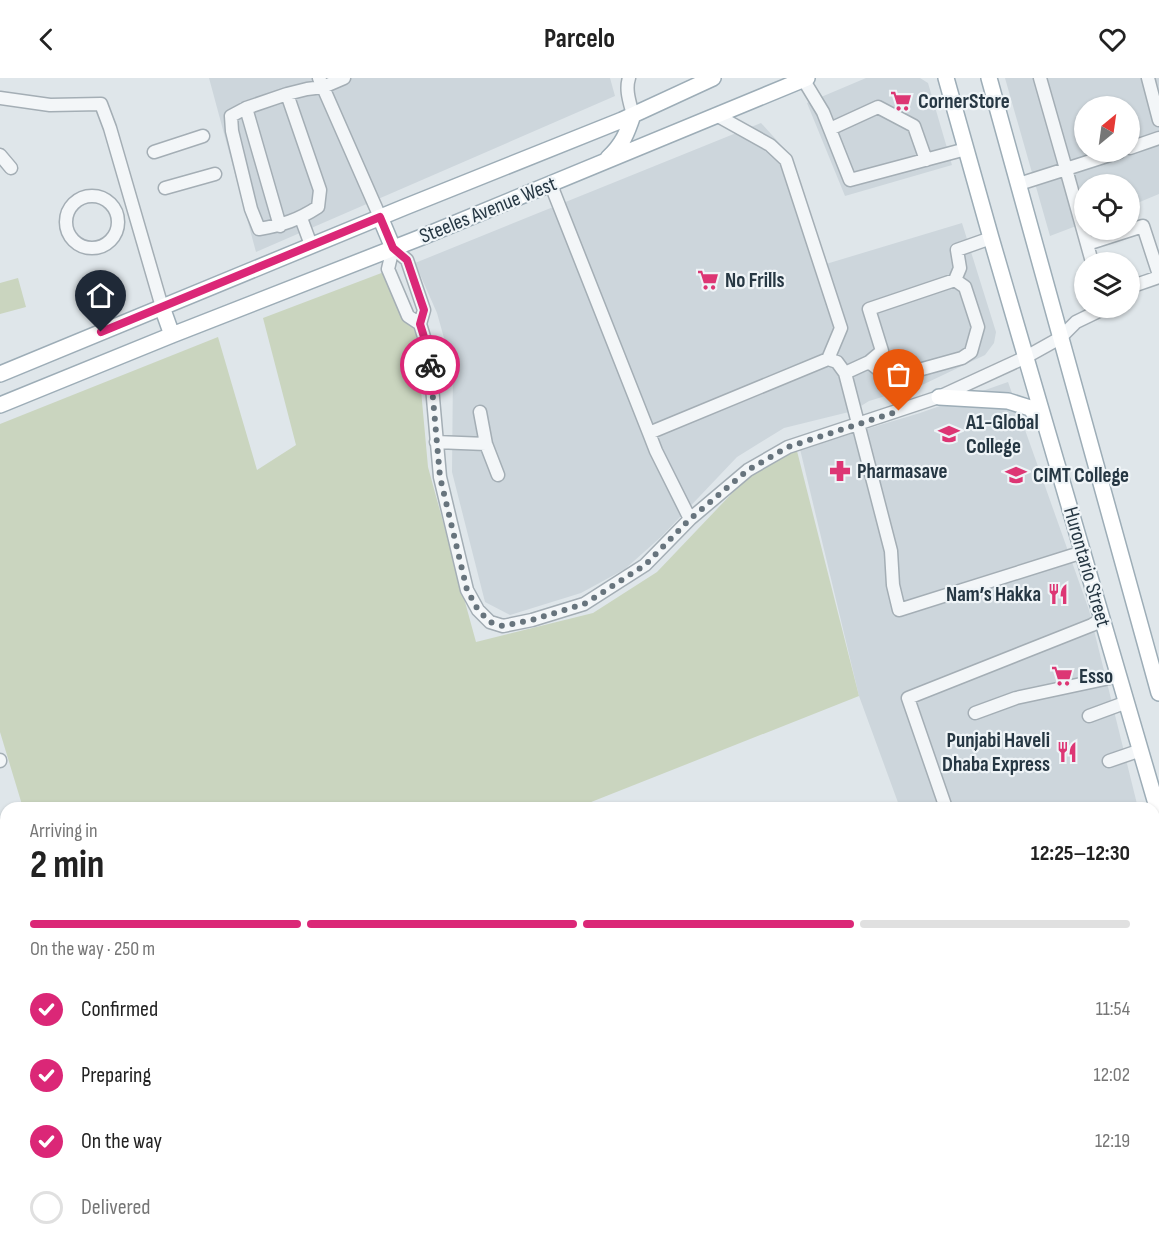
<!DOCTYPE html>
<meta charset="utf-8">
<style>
:root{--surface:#fff;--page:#f2f2f2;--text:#222;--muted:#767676;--line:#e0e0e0;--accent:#db2777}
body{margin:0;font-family:"Sofia Sans Condensed",sans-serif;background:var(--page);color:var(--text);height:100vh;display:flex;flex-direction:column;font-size:22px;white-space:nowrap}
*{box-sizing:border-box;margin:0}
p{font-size:20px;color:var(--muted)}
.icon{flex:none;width:33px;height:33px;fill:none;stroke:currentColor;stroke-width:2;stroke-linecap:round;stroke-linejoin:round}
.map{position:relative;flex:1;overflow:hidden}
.sheet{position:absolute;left:0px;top:724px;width:1160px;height:452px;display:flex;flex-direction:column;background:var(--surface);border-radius:18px 18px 0 0;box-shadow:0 2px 4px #0004}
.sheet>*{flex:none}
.needle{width:39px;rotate:29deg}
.tools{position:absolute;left:1074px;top:18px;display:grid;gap:12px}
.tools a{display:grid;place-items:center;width:66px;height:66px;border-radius:50%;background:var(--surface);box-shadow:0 2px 4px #0004;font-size:30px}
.pin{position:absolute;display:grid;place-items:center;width:51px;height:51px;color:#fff;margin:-62px -26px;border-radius:50% 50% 50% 0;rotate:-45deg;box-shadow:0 0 6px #0007}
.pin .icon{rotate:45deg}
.courier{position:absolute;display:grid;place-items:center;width:60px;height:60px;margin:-30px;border:4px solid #db2777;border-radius:50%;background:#fff;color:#222;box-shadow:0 2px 8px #0007}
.overview em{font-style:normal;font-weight:700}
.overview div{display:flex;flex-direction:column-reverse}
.overview{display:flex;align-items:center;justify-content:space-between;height:102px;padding:0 30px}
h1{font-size:39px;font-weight:700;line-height:45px}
.bar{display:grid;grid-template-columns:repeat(4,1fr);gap:9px 6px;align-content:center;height:72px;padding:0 30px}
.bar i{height:8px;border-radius:4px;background:var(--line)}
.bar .current{background:var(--accent)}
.bar p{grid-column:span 4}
ol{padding:0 30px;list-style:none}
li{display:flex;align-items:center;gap:18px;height:66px}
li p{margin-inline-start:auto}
li .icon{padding:6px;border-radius:50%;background:var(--accent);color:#fff;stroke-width:4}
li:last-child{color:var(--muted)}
li i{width:33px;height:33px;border:3px solid var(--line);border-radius:50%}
header{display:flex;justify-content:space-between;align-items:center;height:78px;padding:0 30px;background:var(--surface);font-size:27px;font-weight:700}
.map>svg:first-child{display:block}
</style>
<header><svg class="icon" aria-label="back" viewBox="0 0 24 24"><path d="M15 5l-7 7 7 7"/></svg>Parcelo<svg class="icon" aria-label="heart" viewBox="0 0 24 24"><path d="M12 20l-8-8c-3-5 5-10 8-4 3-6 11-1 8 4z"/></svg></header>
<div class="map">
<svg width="1159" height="1175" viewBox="0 0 1159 1175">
<rect width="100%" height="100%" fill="#dfe6ea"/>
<path fill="#cdd6dc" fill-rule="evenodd" d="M209,0H610L615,18L256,174Z
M866,0H920L928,5L952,87L845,118L807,25Z
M1005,0H1159V116L1130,128V106H1084V145L1050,158ZM1084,28H1130V74H1084Z
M761,45L791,78L826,186L962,145L996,254L994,265L985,277L922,307L869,323L853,333L784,350L737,379L662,458L625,491L581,515L510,537L485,524L452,394L453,292L437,235L415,185Z
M1008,304L1089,532L1138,730H900L859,618L800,371L920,335Z
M1159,983V1111L1154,1113V985Z"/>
<path fill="#cad5bf" d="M392,191L416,257L428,389L476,564L593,535L657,494L757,389L796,369L859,618L576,730H23L0,654V346L218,259L257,392L296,367L263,240Z
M18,200L26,229L0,236V205Z"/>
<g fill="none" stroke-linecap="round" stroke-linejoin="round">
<defs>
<path id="minor" d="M319,0L380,139
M629,0C625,12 630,25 633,37
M1148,0L1159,42
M803,1L823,34L850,102L966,71
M287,16L320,112L318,129C298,142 283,147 259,151L251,131L232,53L231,38L246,30L287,16L307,11L323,9L344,0
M0,20L50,27L101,26L110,50L162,229
M246,30L280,148
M718,38L770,67L786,82L841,250L828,281
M830,51L878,29L914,48L926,82
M1130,70L1159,60
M154,74L203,58
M0,77L11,90
M1019,106L1066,91L1040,0
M551,107L649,355
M165,110L215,96
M66 144a26 26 0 1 1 52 0a26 26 0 1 1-52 0Z
M301,140L311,167
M1087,166L1143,148L1159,197
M1092,184L1066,91L1119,74
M1130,209L1159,199
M420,246L408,238L388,191L393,170L407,182L424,232L420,246L429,275L440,399L467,512L478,532L490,544L503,548L532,542L584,526L645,487L690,441L748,392L788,369L939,319L1026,279L1060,260L1076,244L1105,230
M869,284L883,295L897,298L962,280L971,274L978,249L965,209L955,202
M845,295L869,284L882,273L869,231L955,202L960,190L957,172L991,160
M480,334L486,366L498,397
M436,364L486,366
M690,441L656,373L649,355L828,281L837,284L845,295L891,473L893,507L899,532L1083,474
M975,635L1016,620L1119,598
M1089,638L1127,624
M0,682V683
M1109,683L1141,672
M946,730L908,620L1092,547L1102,541
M0,875L6,897
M1154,1004L1159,1002
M1154,1095L1159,1093
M1154,1122L1159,1142
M1154,1158L1159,1156
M219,1170L221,1175
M384,1170L386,1175
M570,1170L572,1175
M1051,1170L1052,1175
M1071,1175L1085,1170"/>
<path id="major" d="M946,0L991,160L1159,736
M989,0L1159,615
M608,80C623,66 627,55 633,37
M380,139L393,170
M162,229L172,257
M0,296L405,129L622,42L713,0
M939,319L1008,323L1030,330L1042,344
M0,327L172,257L422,159L807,0"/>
</defs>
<use href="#minor" stroke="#a4aeb5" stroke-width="15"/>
<use href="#major" stroke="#9dadb7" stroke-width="18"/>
<use href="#minor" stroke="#f3f6f8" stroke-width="12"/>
<use href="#major" stroke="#fff" stroke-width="15"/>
</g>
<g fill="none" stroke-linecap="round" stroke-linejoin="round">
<path stroke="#67747d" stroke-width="6" stroke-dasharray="0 10.8" d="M430,287L440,399L467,512L478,532L490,544L503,548L532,542L584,526L600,516L645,487L690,441L748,392L788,369L899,333"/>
<path stroke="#db2777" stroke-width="8" d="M101,254L380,139L393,170L407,182L424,232L420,246L429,275L430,287"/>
</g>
<defs>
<symbol id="supermarket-bare" viewBox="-9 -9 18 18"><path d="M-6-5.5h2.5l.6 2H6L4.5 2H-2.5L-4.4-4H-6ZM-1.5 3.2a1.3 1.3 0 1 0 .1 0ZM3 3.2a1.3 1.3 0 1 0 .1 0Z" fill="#dd3674" stroke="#eff4f7" stroke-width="2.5" paint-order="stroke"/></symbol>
<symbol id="university-bare" viewBox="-9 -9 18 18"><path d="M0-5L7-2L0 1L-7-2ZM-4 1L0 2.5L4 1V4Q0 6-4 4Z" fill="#dd3674" stroke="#eff4f7" stroke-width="2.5" paint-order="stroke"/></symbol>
<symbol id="pharmacy-bare" viewBox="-9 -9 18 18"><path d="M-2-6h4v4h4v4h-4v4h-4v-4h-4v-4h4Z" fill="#dd3674" stroke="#eff4f7" stroke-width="2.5" paint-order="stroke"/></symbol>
<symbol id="restaurant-bare" viewBox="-9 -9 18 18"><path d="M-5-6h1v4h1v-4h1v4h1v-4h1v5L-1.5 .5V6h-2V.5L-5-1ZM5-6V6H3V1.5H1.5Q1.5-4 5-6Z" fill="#dd3674" stroke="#eff4f7" stroke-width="2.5" paint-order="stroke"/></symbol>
</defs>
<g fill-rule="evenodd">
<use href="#supermarket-bare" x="886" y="8" width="30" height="30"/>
<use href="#supermarket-bare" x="693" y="187" width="30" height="30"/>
<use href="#university-bare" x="934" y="341" width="30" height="30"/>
<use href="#pharmacy-bare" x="825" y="378" width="30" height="30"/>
<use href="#university-bare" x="1001" y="382" width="30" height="30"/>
<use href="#restaurant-bare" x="1043" y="501" width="30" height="30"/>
<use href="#supermarket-bare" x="1047" y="583" width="30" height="30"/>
<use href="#restaurant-bare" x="1052" y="659" width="30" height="30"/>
</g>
<g text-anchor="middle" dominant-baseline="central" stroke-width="4.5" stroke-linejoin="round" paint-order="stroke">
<g font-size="21" font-weight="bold" fill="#263743" stroke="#eff4f7" text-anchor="start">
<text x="918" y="23">CornerStore</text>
<text x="725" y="202">No Frills</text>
<text x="966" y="344">A1-Global<tspan x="966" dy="24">College</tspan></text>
<text x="857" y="393">Pharmasave</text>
<text x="1033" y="397">CIMT College</text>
<text x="1041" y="516" text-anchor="end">Nam’s Hakka</text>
<text x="1079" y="598">Esso</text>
<text x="1050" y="662" text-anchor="end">Punjabi Haveli<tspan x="1050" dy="24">Dhaba Express</tspan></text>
</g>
<g font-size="21" fill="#263743" stroke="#eff4f7">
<text transform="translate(488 132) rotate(-22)">Steeles Avenue West</text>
<text transform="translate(1087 489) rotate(74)">Hurontario Street</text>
</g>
</g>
</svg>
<div class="tools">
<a><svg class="needle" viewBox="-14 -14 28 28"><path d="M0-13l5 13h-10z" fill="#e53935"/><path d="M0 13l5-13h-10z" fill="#767676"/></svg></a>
<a><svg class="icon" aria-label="locate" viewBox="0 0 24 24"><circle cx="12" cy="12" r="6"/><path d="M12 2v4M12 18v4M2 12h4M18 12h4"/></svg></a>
<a><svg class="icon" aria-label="layers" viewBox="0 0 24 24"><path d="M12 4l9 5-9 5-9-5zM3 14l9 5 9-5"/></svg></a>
</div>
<div class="pin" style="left:899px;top:333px;background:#ea580c"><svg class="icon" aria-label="bag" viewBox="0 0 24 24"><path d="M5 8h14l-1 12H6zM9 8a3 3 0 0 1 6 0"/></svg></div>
<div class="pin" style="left:101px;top:254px;background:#1f2937"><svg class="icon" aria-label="home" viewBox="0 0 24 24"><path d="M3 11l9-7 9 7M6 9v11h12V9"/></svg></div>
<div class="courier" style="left:430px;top:287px"><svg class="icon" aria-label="bike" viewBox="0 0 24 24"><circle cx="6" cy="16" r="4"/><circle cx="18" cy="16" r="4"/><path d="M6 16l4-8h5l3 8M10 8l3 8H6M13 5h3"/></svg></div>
<section class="sheet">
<div class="overview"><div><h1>2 min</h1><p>Arriving in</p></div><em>12:25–12:30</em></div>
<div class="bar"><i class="current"></i><i class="current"></i><i class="current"></i><i></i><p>On the way · 250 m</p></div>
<ol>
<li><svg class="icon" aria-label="check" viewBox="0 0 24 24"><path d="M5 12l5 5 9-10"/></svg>Confirmed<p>11:54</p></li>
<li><svg class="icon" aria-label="check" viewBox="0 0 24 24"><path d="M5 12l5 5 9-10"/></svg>Preparing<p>12:02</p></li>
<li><svg class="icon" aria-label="check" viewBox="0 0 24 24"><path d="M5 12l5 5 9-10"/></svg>On the way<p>12:19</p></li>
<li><i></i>Delivered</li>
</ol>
</section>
</div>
